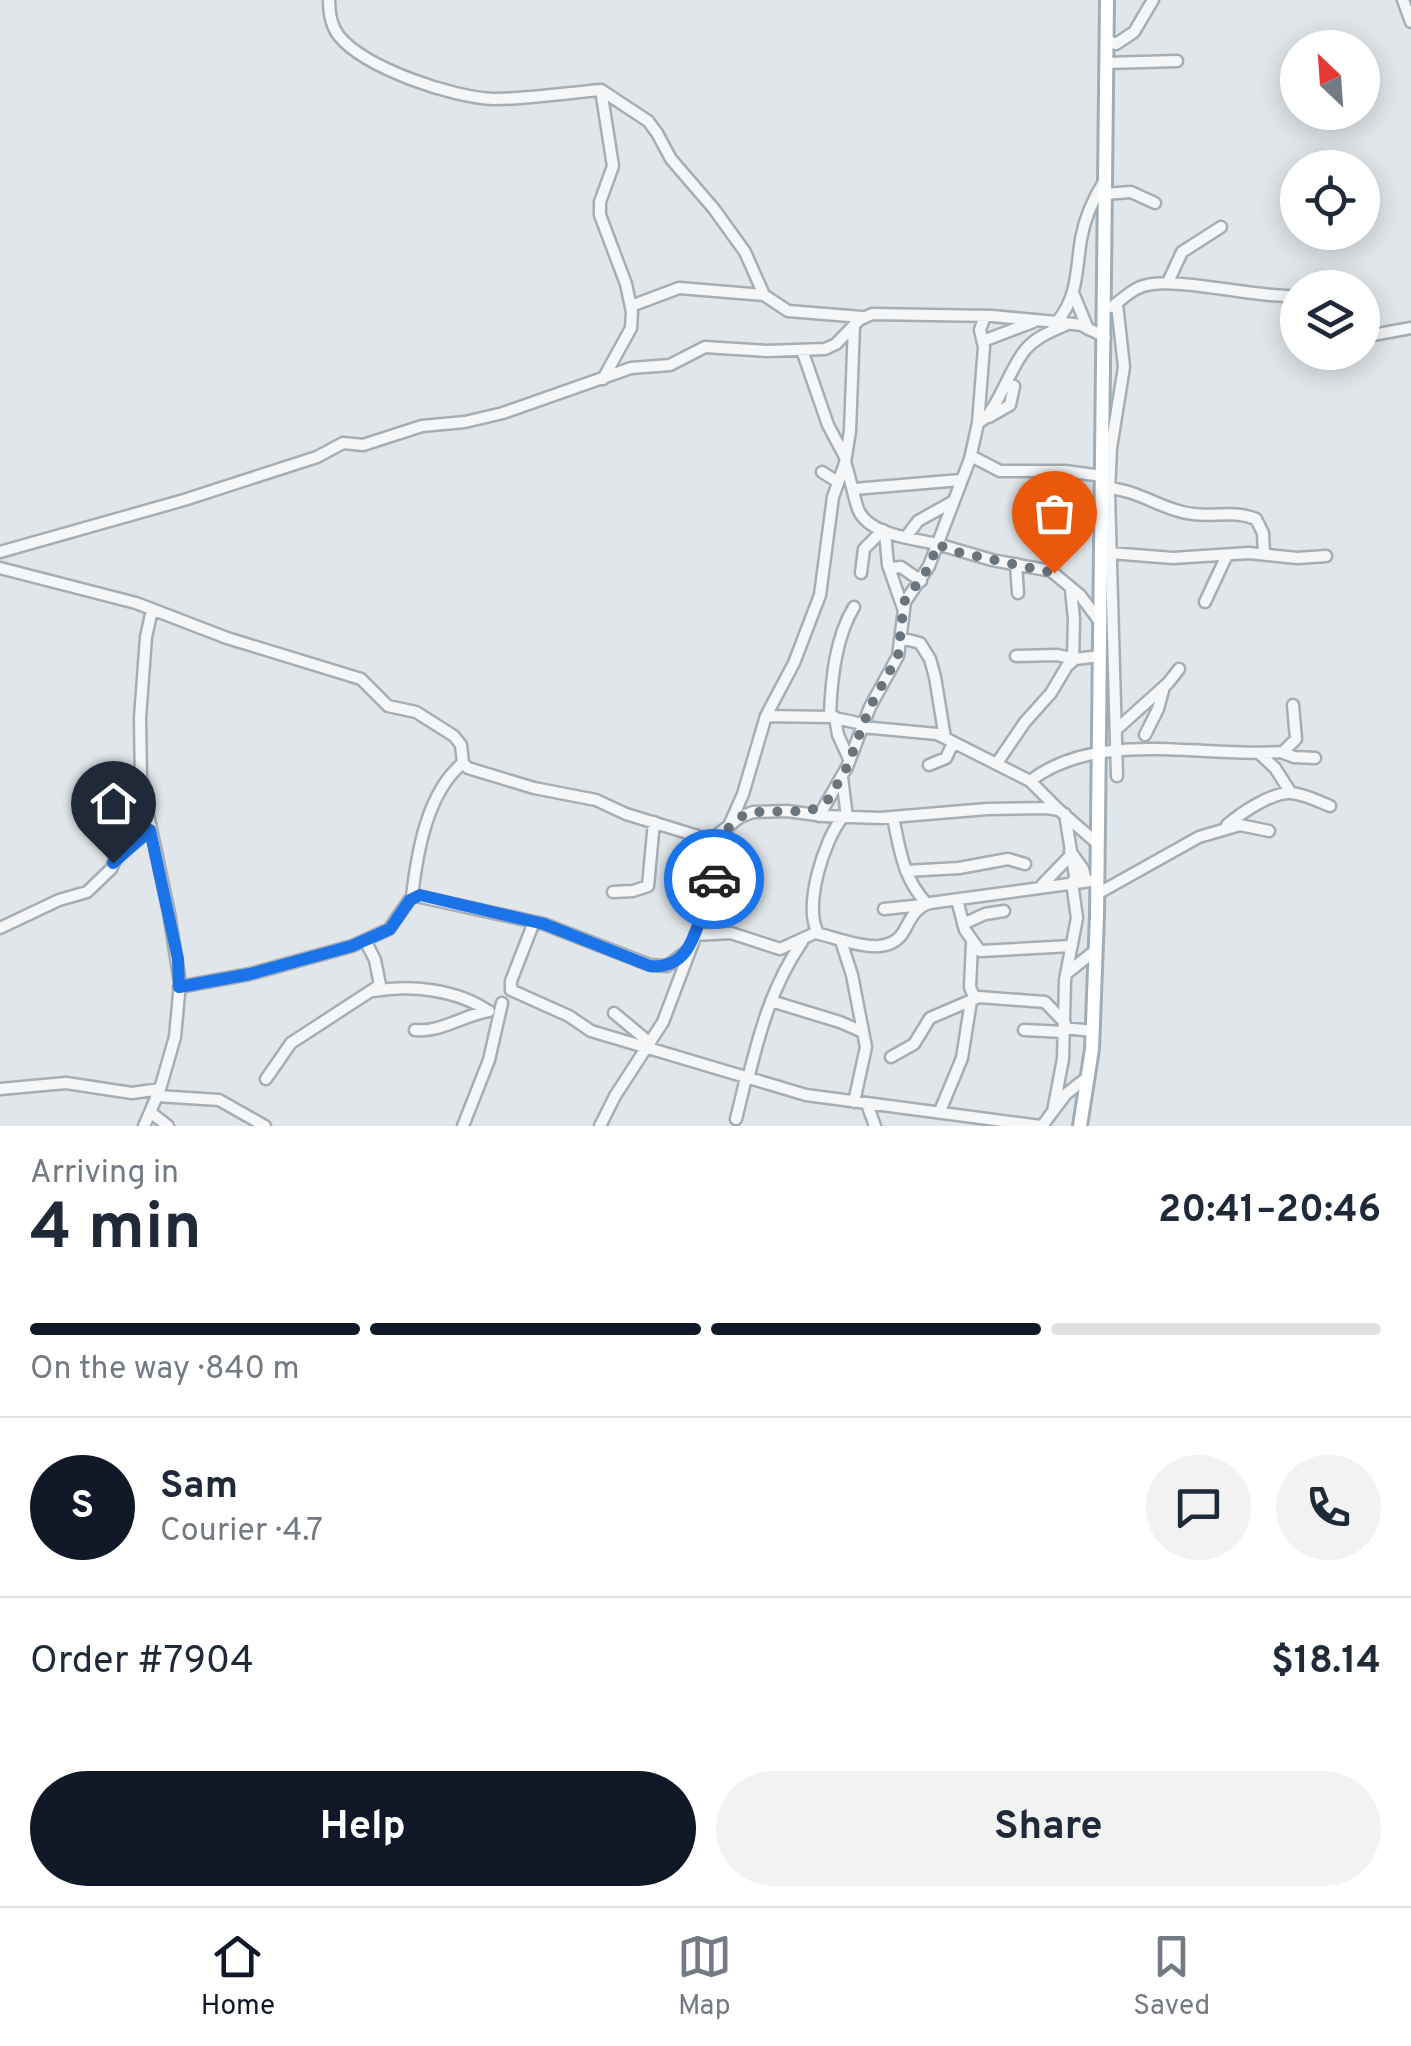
<!DOCTYPE html>
<meta charset="utf-8">
<style>
:root{--surface:#fff;--page:#f2f2f3;--text:#1f2937;--muted:#747a83;--line:#e0e1e3;--accent:#111827}
body{margin:0;font-family:Overpass,sans-serif;background:var(--page);color:var(--text);height:100vh;display:flex;flex-direction:column;font-size:38px;white-space:nowrap}
*{box-sizing:border-box;margin:0}
p{font-size:32px;color:var(--muted)}
.icon{flex:none;width:55px;height:55px;fill:none;stroke:currentColor;stroke-width:2;stroke-linecap:round;stroke-linejoin:round}
.map{position:relative;height:1126px;overflow:hidden}
.drawer{display:flex;flex-direction:column;background:var(--surface);flex:1}
.drawer>*{flex:none}
.needle{width:65px;rotate:335deg}
.tools{position:absolute;left:1280px;top:30px;display:grid;gap:20px}
.tools a{display:grid;place-items:center;width:100px;height:100px;border-radius:50%;background:var(--surface);box-shadow:0 5px 25px #0003;font-size:50px}
.pin{position:absolute;display:grid;place-items:center;width:85px;height:85px;color:#fff;margin:-102px -42px;border-radius:50% 50% 50% 0;rotate:-45deg;box-shadow:0 0 10px #0007}
.pin .icon{rotate:45deg}
.courier{position:absolute;display:grid;place-items:center;width:100px;height:100px;margin:-50px;border:8px solid #1a73e8;border-radius:50%;background:#fff;color:#222;box-shadow:0 2px 12px #0007}
.head em{font-style:normal;font-weight:700}
.head div{display:flex;flex-direction:column-reverse}
.head{display:flex;align-items:center;justify-content:space-between;height:170px;padding:0 30px}
h1{font-size:65px;font-weight:700;line-height:75px}
.bar{display:grid;grid-template-columns:repeat(4,1fr);gap:15px 10px;align-content:center;height:120px;padding:0 30px}
.bar i{height:12px;border-radius:8px;background:var(--line)}
.bar .on{background:var(--accent)}
.bar p{grid-column:span 4}
.line{display:flex;align-items:center;gap:25px;padding:0 30px;border-top:2px solid var(--line)}
.line div{flex:1}
.round{display:grid;place-items:center;flex:none;width:105px;height:105px;border-radius:52px;background:var(--page)}
.action{display:flex;gap:20px;margin-top:auto;padding:20px 30px}
.action a{flex:1;height:115px;border-radius:60px;background:var(--accent);color:#fff;font-size:40px;font-weight:700;line-height:115px;text-align:center}
.action a+a{background:var(--page);color:var(--text)}
.menu{display:flex;justify-content:space-around;align-items:center;height:140px;border-top:2px solid var(--line);background:var(--surface);font-size:28px;color:var(--muted)}
.menu a{display:grid;justify-items:center;gap:5px}
.menu .on{color:var(--accent)}
.map>svg:first-child{display:block}
</style>
<div class="map">
<svg width="1411" height="1126" viewBox="0 0 1411 1126">
<rect width="100%" height="100%" fill="#e1e6ea"/>
<g fill="none" stroke-linecap="round" stroke-linejoin="round">
<defs>
<path id="minor" d="M329,0C329,13 331,26 339,36C365,68 453,98 494,99C529,99 566,93 601,90L648,121L657,133L671,159L714,209L745,252L764,295
M1403,0L1411,22
M1106,40L1116,44L1134,32L1153,0
M1106,63L1177,61
M601,90L613,166L600,202V215L626,284L632,312L631,328L603,379
M1105,194L1131,192L1155,203
M1168,282L1182,252L1221,227
M1074,295L1088,329
M1117,304L1124,367L1111,448L1109,493L1117,776
M631,306L679,288L764,295L788,311L862,317
M1112,307C1120,301 1129,292 1138,288C1168,273 1256,299 1298,296
M1057,322C1078,297 1076,270 1081,239C1085,216 1093,199 1105,180
M1362,337L1411,328
M983,341L1033,322
M802,350L828,425L845,457
M989,417L1010,405L1014,386
M978,423C997,414 1009,368 1026,349C1037,336 1053,331 1067,324
M971,456L1000,471H1065L1102,476
M845,462C850,477 853,494 858,509C868,535 914,539 938,544
M822,472L838,482
M1109,488C1141,491 1164,511 1193,514C1215,517 1234,510 1256,519L1263,533L1264,554
M854,489L961,480
M885,532L888,565L903,608
M906,537L918,521L952,502
M937,544L992,560L1051,571L1080,595L1100,622
M0,552L184,500L317,457L343,443L363,445L422,426L465,422L503,413L631,368L670,365L705,347L767,351L825,349L836,344L859,320L872,314L992,316L1057,322L1081,325L1105,337
M1110,553L1173,558L1249,553L1297,558L1326,556
M1016,564L1018,593
M0,568L136,603L227,638L361,679L388,706L416,712L454,736L461,745L463,763L468,768L534,788L596,800L626,814L704,838L717,835L740,817L753,812L787,811L824,816L880,818L987,809L1047,808L1059,810L1098,844
M889,568L901,567L921,581
M861,573L864,549L883,530
M1071,590L1074,619L1073,658
M1205,602L1227,555
M901,638L920,643L930,659L935,677L945,738
M1016,656L1057,655L1075,659
M766,716L830,717L863,724
M830,717C831,681 835,638 854,607
M835,717L838,735L849,759
M862,727L937,734L1030,781L1059,810
M1118,728L1168,683L1179,669
M1145,735L1158,709L1164,687
M1281,752L1294,757L1315,758
M1260,754L1275,768L1291,793
M997,763L1025,722L1051,693L1067,666L1075,659L1100,656
M929,765L946,758L953,743
M842,777L847,817
M1030,781C1099,728 1202,758 1283,752L1296,739L1293,705
M1065,814L1076,882
M819,816L847,767L870,707L898,656L905,602L929,566L970,459L978,423L984,347L980,330L985,316
M893,817C900,851 903,878 927,904
M1227,825C1241,813 1272,792 1291,793C1304,794 1318,801 1330,806
M1070,851L1083,869L1086,881
M906,871L959,868L1008,859L1025,864
M1042,885L1070,856
M613,892L633,891L648,886L654,822
M1097,894L1199,837L1240,825L1269,831
M412,897C417,853 427,792 463,763
M957,900L965,930L980,951L1071,946
M884,909L923,905
M534,922L511,981V990L569,1016L591,1031L806,1095L1041,1126
M963,924L985,914L1004,911
M0,928L59,900L87,892L111,869L117,856L150,830
M818,933C803,907 824,839 843,817
M695,935L731,933L780,949L815,933C841,938 887,961 904,931C911,918 915,908 930,903L1098,880
M841,941L852,975L866,1047L854,1102
M972,943L970,987L975,999
M1067,973L1096,950
M179,987L250,974L352,946L389,929L410,899L416,896L544,924L650,965L667,966L687,951
M374,991C410,984 458,990 488,1011
M771,1001L840,1022L863,1032
M614,1013L650,1043
M1064,1028L1093,1031
M415,1030C440,1033 464,1015 489,1011
M1024,1030L1064,1032
M891,1057L914,1044L930,1018L979,997L1045,1002L1065,1023
M266,1079L291,1043L380,985L375,960L365,940
M748,1079C760,1030 773,984 802,942
M0,1089L66,1083L132,1093L160,1089
M157,1096L219,1100L265,1126
M867,1104L875,1126
M940,1111L962,1058L971,1001
M1053,1111L1063,1059L1065,980L1077,918L1072,882
M150,1112L168,1126
M736,1119L746,1078
M144,1126L160,1089L175,1037L180,983L169,913L141,782L140,718L146,637L152,610
M463,1126L489,1060L502,1003
M600,1126L615,1096L663,1022L711,895L713,862L743,794L766,716L794,663L820,595L833,497L845,463L850,431L854,326
M1042,1126L1066,1094L1089,1076"/>
<path id="major" d="M1080,1126L1092,1049L1097,915L1107,0"/>
</defs>
<use href="#minor" stroke="#a6aeb4" stroke-width="15"/>
<use href="#major" stroke="#a0adb6" stroke-width="18"/>
<use href="#minor" stroke="#f4f6f8" stroke-width="10"/>
<use href="#major" stroke="#fff" stroke-width="12"/>
</g>
<g fill="none" stroke-linecap="round" stroke-linejoin="round">
<path stroke="#69747d" stroke-width="10" stroke-dasharray="0 18" d="M714,879L716,857L729,827L740,817L753,812L810,811L829,799L847,767L870,707L898,656L904,602L930,566L937,544L953,551L1054,573"/>
<path stroke="#1a73e8" stroke-width="12" d="M113,863L150,830L178,959L179,987L250,974L352,946L390,929L410,900L420,895L544,924L650,966C683,969 692,944 701,917C706,903 712,893 714,879"/>
</g>
</svg>
<div class="tools">
<a><svg class="needle" viewBox="-14 -14 28 28"><path d="M0-13l5 13h-10z" fill="#e53935"/><path d="M0 13l5-13h-10z" fill="#747a83"/></svg></a>
<a><svg class="icon" aria-label="locate" viewBox="0 0 24 24"><circle cx="12" cy="12" r="6"/><path d="M12 2v4M12 18v4M2 12h4M18 12h4"/></svg></a>
<a><svg class="icon" aria-label="layers" viewBox="0 0 24 24"><path d="M12 4l9 5-9 5-9-5zM3 14l9 5 9-5"/></svg></a>
</div>
<div class="pin" style="left:1054px;top:573px;background:#ea580c"><svg class="icon" aria-label="bag" viewBox="0 0 24 24"><path d="M5 8h14l-1 12H6zM9 8a3 3 0 0 1 6 0"/></svg></div>
<div class="pin" style="left:113px;top:863px;background:#1f2937"><svg class="icon" aria-label="home" viewBox="0 0 24 24"><path d="M3 11l9-7 9 7M6 9v11h12V9"/></svg></div>
<div class="courier" style="left:714px;top:879px"><svg class="icon" aria-label="car" viewBox="0 0 24 24"><path d="M5 17H2v-5l4-1 3-4h7l3 4 3 1v5h-3M9 17h6M6 11h13"/><circle cx="7" cy="17" r="2"/><circle cx="17" cy="17" r="2"/></svg></div>
</div>
<section class="drawer">
<div class="head"><div><h1>4 min</h1><p>Arriving in</p></div><em>20:41–20:46</em></div>
<div class="bar"><i class="on"></i><i class="on"></i><i class="on"></i><i></i><p>On the way · 840 m</p></div>
<div class="line" style="height:180px"><b class="round" style="background:var(--accent);color:#fff">S</b><div><b>Sam</b><p>Courier · 4.7</p></div><a class="round"><svg class="icon" aria-label="chat" viewBox="0 0 24 24"><path d="M4 5h16v11H9l-5 4z"/></svg></a><a class="round"><svg class="icon" aria-label="phone" viewBox="0 0 24 24"><path d="M5 4h4l2 5-3 2q2 4 5 5l2-3 5 2v4C11 20 4 13 5 4z"/></svg></a></div>
<div class="line" style="height:130px"><div>Order #7904</div><b>$18.14</b></div>
<div class="action"><a>Help</a><a>Share</a></div>
</section>
<nav class="menu">
<a class="on"><svg class="icon" aria-label="home" viewBox="0 0 24 24"><path d="M3 11l9-7 9 7M6 9v11h12V9"/></svg>Home</a>
<a><svg class="icon" aria-label="map" viewBox="0 0 24 24"><path d="M3 6l6-2 6 2 6-2v14l-6 2-6-2-6 2zM9 4v14M15 6v14"/></svg>Map</a>
<a><svg class="icon" aria-label="saved" viewBox="0 0 24 24"><path d="M7 4h10v16l-5-4-5 4z"/></svg>Saved</a>
</nav>
